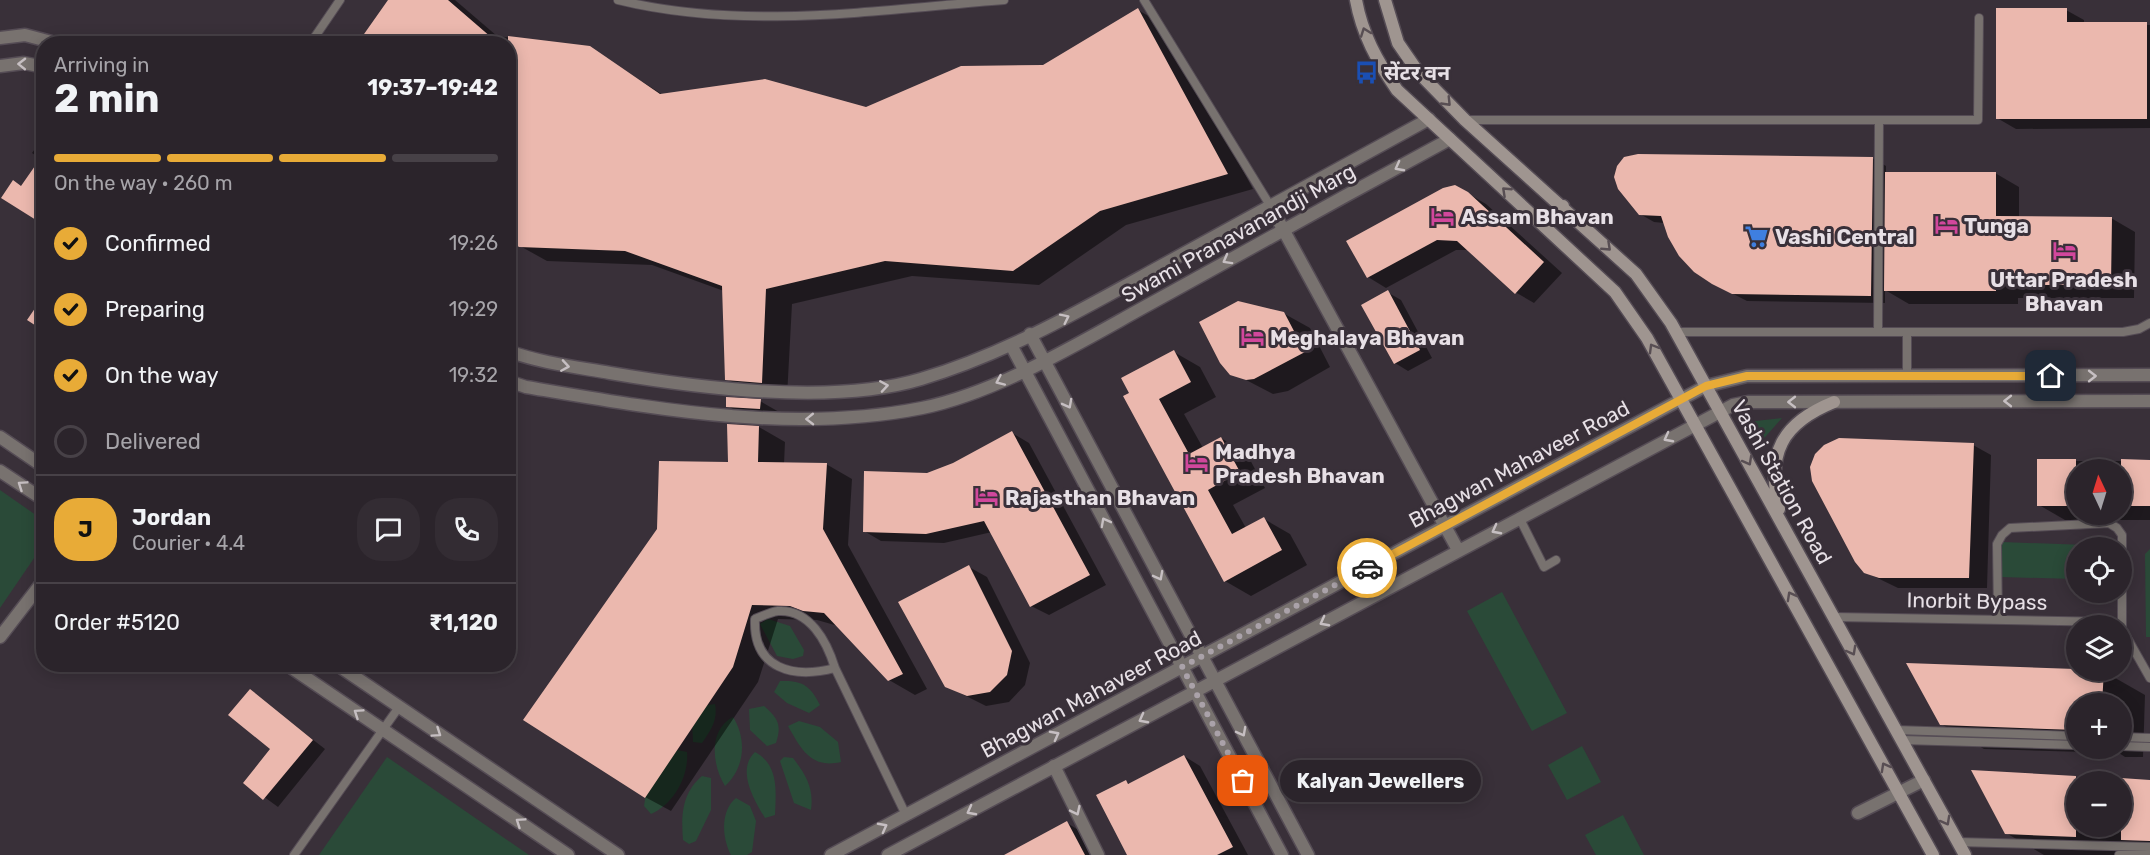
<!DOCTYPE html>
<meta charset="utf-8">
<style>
:root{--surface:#2b242b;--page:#332c33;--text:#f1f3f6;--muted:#a6a4a9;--line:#474147;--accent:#e8ab37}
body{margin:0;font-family:Rubik,"Noto Sans Devanagari",sans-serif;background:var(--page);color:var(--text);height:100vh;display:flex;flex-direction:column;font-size:22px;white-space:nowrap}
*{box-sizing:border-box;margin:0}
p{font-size:20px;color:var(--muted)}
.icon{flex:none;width:33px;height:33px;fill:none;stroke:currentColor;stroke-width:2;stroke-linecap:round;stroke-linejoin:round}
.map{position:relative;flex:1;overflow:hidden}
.drawer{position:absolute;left:36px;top:36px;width:480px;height:636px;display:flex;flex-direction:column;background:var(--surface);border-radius:24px;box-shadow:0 3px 15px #0003,0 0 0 2px var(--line)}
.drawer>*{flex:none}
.needle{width:39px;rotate:356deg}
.controls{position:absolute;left:2066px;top:459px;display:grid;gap:12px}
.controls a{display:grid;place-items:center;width:66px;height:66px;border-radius:50%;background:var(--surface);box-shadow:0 3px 15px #0003,0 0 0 2px var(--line);font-size:30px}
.pin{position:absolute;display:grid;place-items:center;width:51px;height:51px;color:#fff;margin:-26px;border-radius:12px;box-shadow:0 3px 9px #0006}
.courier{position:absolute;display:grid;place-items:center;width:60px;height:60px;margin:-30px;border:4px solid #e8ab37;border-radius:50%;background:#fff;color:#222;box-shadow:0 2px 8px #0007}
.bubble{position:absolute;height:42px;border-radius:21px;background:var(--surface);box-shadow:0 3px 15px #0003,0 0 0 2px var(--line);font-size:20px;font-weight:700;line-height:42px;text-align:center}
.headline em{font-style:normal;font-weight:700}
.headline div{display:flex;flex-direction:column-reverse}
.headline{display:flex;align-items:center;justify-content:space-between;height:102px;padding:0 18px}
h1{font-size:39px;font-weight:700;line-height:45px}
.bar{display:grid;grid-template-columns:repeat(4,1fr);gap:9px 6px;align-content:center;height:72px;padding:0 18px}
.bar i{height:8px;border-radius:4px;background:var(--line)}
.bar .on{background:var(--accent)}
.bar p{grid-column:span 4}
.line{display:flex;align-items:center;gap:15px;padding:0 18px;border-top:2px solid var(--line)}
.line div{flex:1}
.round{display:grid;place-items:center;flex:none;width:63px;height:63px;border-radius:24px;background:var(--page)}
ol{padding:0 18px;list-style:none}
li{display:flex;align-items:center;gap:18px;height:66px}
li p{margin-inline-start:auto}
li .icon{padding:6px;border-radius:50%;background:var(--accent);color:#111;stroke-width:4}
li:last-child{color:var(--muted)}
li i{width:33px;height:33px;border:3px solid var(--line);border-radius:50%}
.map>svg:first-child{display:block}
</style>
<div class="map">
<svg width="2150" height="855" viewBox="0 0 2150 855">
<rect width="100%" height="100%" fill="#393039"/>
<path fill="#2a4a38" d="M1782,418L1759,444L1747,422Z
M0,490L43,520V545L0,608Z
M2002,542L2114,546V548H2076V579L2001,577Z
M2150,549V637H2146L2145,554Z
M1502,592L1567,713L1532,731L1467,611Z
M768,619L790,626L804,650L803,656L793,659L777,656L760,624Z
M780,681C802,680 810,685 820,705L809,713L787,703L774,692Z
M715,704C718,720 711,730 702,743L693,742L692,721L702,706Z
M764,706C778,718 782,725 776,743L767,746L750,730L749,709Z
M733,717C747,739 745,768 725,786C712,765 708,730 733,717Z
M799,721L820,727L838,742L841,762C811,769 801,749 788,726Z
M1582,746L1601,782L1567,800L1548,765Z
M677,750L687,752C689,776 674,804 651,814L644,806L647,787Z
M755,752C779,765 776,791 775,815L765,818C754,800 736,770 755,752Z
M387,757L529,855H319Z
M784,757L793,758C806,775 814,788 811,810L794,803L780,761Z
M702,776L711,778V810L696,841L689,844L683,840C681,815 682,793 702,776Z
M736,798L750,806L756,821L752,852L747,855H731C722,838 720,811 736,798Z
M1623,815L1644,855H1596L1585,835Z"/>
<path fill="#0007" fill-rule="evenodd" d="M390,0H455L497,36L590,48L663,95L866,109L1044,67L1138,10L1164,25L1253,189L1126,225L1039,285L912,276L792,304L787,397L753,394L727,379L724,291L652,265L547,261L520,246L508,44H359Z
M2066,10L2084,20V23L2150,25V128L2016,129L1997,118Z
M40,142L44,144V223L22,188L41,159L32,153Z
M1872,158L1886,166V173H1995L2019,187V218H2111L2135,232L2134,298H2018V304H1909L1885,290V303L1747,301L1712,283L1664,223L1654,222L1640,214Z
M1467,193L1486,204L1562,273L1534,303L1515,292L1470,250H1456L1386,288L1368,277Z
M1387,292L1401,300L1432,358L1408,371L1395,363Z
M1283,313L1310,328L1330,367L1288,391L1273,394L1225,369Z
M1174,352L1200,367L1216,397L1184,414L1203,448L1221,438L1247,454L1265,488L1233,505L1246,528L1264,519L1290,534L1307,565L1251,596L1225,581L1131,393Z
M760,401L786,416L754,422L728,406Z
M729,426L759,427L785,442L784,464H826L852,479L848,545L927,689L915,695L889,680L838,626L817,620L778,619L758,682L671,811L645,797L730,463Z
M1012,433L1029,443L1106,585L1049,615L1031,606L992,532L944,543L881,541L864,531L928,474L953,465Z
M1973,445L1991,455L1987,588H1898L1865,572Z
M2038,461H2150V520H2065L2039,505ZM2076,470H2121V514H2076Z
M969,567L987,577L1030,663L1025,685L1009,702L986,706L946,686Z
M2103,671L2145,695L2143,757H2125L2119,753L1984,749L1941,724ZM2076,704H2121V748H2076Z
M250,691L325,749L278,807L245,783L272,749Z
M1184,756L1200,766L1248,855H1129L1126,782L1131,784Z
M1974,772L2150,781V855H2044L2006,833ZM2076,782H2121V826H2076Z
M1067,823L1085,834L1096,855H1007Z"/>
<path fill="#ebb8ae" d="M388,0H448L499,44H357Z
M1138,8L1228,174L1100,211L1013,271L885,261L766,289L762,383L725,380L722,286L625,251L519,247L508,239V36L590,46L660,94L765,79L866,107L961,66L1043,65Z
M1996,8H2067V22H2147V119H1996Z
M44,153V225L1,198L13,180L21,186Z
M1638,154L1873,157L1871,296L1732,294L1712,284L1694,272L1679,256L1668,237L1661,216L1639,215L1618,189L1614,177L1617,166L1624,157Z
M1885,172H1996V216L2112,217L2111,285H1996V291H1884Z
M1455,185L1468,192L1544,262L1515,294L1457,241L1437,240L1367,278L1346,241L1443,188Z
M1388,290L1420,350L1394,364L1361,305Z
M44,295V331L27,320Z
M1238,301L1284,312L1305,352L1254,379L1246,380L1230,375L1220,363L1199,322Z
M1174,350L1191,382L1159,399L1189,454L1221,437L1240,472L1208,490L1232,534L1264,517L1282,550L1224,582L1123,396L1129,393L1121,378Z
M726,397L761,399L760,409L726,407Z
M727,424L759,426L758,462L827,463L823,529L903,674L888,681L824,613L803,611L790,606L752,605L733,667L645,798L523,720L657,529L659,461L728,462Z
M1012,431L1090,575L1030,607L984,521L926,534L863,532L864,471L927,473L953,463Z
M1839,438L1974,443L1969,578H1879L1864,573L1855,562L1812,481L1810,467L1815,454L1824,445Z
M2037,459H2076V506H2037Z
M2121,459L2150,460V506H2121Z
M969,565L1012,651L1007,675L990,692L967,696L945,687L898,602Z
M1906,663L2104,670L2102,704H2076V730L1940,725Z
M250,689L313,740L263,800L243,783L270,749L228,715Z
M1184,755L1233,847L1217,855H1127L1096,795L1126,780L1128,784Z
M1971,770L2076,776V837L2005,834Z
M2121,778L2150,780V841L2121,840Z
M1067,821L1085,855H1004Z"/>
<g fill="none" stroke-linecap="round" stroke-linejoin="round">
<defs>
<path id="service" d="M618,0C744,31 876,10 1004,0
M1144,0L1271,207
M310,44L340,0
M1466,120H1978L1979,18
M1676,332H2123L2139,329L2150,323
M1878,332L1879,120
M1907,376V332
M1519,517L1544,567L1556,560
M1834,617L2112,622L2118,626
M1998,618L1997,544L2002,535L2010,528L2109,523L2117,528L2122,535V628
M2121,627L2150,678
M835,668C827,642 810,609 778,611C771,612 762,616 755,619C753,669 793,679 835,668L906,815
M1896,730L2076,736
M2121,737L2150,738
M1902,740L2076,745
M2121,746L2150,747
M1958,842L2150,847
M294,855L399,707
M2119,855L2150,853"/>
<path id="minor" d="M1054,766L1098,855
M1858,813L1924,780"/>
<path id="tertiary" d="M0,38L25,35L59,44
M0,66L24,63L44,67
M1271,207L1458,550
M1030,334L1308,855
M1011,345L1282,855
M508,351C541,363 576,367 610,373C698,388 835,405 921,379C1002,355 1076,313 1150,272C1243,222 1336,171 1429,119
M508,381L526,387C657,409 791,434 922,408C1001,392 1087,338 1157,300C1254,246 1352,192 1450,139
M0,437L44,467
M0,471L44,500
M0,637L44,580
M286,664L568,855
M336,664L618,855
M831,855L1706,386L1747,376L2150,375
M888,855L1733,405L1748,402L2150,401"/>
<path id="secondary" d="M1356,0C1362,34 1377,61 1397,90L1615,292L1647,338L1933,855
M1385,0L1398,43L1418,72L1465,120L1636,274L1671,323L1965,855
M1545,227L1563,206
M1779,509C1766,453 1782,423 1834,402"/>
</defs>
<use href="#service" stroke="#554c55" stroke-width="10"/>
<use href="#minor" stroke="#554c55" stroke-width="15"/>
<use href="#tertiary" stroke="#554c55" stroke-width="15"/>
<use href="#secondary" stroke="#554c55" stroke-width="15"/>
<use href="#service" stroke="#78726f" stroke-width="8"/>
<use href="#minor" stroke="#78726f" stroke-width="12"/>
<use href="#tertiary" stroke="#78726f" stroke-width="12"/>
<use href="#secondary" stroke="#9f9590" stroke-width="12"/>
</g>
<defs><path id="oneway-chevron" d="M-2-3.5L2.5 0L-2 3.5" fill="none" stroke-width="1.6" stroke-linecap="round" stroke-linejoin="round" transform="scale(1.5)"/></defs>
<g stroke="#584e53">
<use href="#oneway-chevron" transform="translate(1365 32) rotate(-110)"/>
<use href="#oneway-chevron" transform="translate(1447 102) rotate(46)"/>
<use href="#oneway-chevron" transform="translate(1506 191) rotate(-137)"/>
<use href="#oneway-chevron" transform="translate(1607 247) rotate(43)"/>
<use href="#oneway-chevron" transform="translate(1653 348) rotate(-120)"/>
<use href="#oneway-chevron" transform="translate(1748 461) rotate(61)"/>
<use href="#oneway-chevron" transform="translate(1791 596) rotate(-119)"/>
<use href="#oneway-chevron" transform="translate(1852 651) rotate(61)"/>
<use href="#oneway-chevron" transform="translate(1885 767) rotate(-119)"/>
<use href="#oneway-chevron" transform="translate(1946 821) rotate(61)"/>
</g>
<g stroke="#c6bfc2">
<use href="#oneway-chevron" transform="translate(22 64) rotate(-179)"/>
<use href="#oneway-chevron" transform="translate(1399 167) rotate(152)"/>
<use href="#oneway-chevron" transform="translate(1227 260) rotate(151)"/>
<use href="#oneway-chevron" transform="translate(1065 318) rotate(-26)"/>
<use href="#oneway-chevron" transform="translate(565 366) rotate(9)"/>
<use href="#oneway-chevron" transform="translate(2092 376)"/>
<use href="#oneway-chevron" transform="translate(1000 381) rotate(156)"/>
<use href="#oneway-chevron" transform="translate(884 386) rotate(-9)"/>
<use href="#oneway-chevron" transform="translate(2008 401) rotate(180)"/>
<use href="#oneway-chevron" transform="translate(1792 402) rotate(180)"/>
<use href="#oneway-chevron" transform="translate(1068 404) rotate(62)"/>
<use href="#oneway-chevron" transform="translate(810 419) rotate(179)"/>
<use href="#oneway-chevron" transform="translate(1668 438) rotate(152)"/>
<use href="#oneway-chevron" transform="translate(22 485) rotate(-146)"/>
<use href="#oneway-chevron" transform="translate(1105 522) rotate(-118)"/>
<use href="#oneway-chevron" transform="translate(1496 530) rotate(152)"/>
<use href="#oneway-chevron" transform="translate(1159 576) rotate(62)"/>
<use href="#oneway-chevron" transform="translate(1324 622) rotate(152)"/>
<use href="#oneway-chevron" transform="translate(358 713) rotate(-146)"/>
<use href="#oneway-chevron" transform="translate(1143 719) rotate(152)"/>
<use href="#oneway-chevron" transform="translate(1242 732) rotate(62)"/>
<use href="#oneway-chevron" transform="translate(437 733) rotate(34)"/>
<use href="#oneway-chevron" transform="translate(1055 735) rotate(-28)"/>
<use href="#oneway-chevron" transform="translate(971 811) rotate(152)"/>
<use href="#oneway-chevron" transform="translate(1076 811) rotate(64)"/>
<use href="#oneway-chevron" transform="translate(520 822) rotate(-146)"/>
<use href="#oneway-chevron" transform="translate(883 827) rotate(-28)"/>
</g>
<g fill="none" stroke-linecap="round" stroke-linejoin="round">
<path stroke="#aaa2a9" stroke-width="6" stroke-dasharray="0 10.8" d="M1243,781L1182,667L1367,568"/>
<path stroke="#e8ab37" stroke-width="8" d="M1367,568L1706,386L1747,376H2051"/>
</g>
<defs>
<symbol id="bus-bare" viewBox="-9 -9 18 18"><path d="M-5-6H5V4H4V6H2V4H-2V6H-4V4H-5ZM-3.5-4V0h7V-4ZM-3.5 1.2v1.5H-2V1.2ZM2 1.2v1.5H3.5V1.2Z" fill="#1a4fb4" stroke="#393039" stroke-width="2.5" paint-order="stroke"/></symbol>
<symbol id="hotel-bare" viewBox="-9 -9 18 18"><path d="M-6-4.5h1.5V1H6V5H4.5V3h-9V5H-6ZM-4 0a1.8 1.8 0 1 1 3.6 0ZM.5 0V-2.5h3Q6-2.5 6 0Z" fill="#d1479c" stroke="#393039" stroke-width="2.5" paint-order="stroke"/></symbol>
<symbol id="supermarket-bare" viewBox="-9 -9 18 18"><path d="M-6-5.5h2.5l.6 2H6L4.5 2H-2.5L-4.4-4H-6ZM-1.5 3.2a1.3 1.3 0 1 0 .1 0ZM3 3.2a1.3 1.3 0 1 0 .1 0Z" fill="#3f7fe0" stroke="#393039" stroke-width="2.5" paint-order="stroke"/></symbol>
</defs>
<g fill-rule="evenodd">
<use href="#bus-bare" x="1350" y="56" width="33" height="33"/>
<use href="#hotel-bare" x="1426" y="200" width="33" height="33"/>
<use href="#hotel-bare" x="1930" y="208" width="33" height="33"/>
<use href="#supermarket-bare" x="1740" y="220" width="33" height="33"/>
<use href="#hotel-bare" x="2048" y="234" width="33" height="33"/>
<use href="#hotel-bare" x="1236" y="320" width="33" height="33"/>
<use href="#hotel-bare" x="1180" y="446" width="33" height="33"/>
<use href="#hotel-bare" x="970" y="480" width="33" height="33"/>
</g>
<g text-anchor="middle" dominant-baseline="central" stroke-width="6" stroke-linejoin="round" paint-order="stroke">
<g font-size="21" font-weight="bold" fill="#e7e0e6" stroke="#393039" text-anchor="start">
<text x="1384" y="72">सेंटर वन</text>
<text x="1461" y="216">Assam Bhavan</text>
<text x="1964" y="225">Tunga</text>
<text x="1775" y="236">Vashi Central</text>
<text x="2064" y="279" text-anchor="middle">Uttar Pradesh<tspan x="2064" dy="24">Bhavan</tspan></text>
<text x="1270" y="337">Meghalaya Bhavan</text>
<text x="1215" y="451">Madhya<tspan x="1215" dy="24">Pradesh Bhavan</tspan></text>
<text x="1005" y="497">Rajasthan Bhavan</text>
</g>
<g font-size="21" fill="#e7e0e6" stroke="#393039">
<text transform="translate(1238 233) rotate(-29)">Swami Pranavanandji Marg</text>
<text transform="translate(1519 464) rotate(-28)">Bhagwan Mahaveer Road</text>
<text transform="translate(1782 482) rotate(61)">Vashi Station Road</text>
<text transform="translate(1977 601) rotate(1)">Inorbit Bypass</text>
<text transform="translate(1091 694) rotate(-28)">Bhagwan Mahaveer Road</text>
</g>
</g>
</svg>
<div class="controls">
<a><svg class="needle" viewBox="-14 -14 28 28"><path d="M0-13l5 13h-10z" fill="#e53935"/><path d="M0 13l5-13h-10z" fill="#a6a4a9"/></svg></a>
<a><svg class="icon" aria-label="locate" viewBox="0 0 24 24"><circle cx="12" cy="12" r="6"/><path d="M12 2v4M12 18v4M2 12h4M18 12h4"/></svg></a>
<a><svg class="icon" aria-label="layers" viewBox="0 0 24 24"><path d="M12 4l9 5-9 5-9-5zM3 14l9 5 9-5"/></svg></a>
<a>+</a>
<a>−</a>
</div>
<div class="pin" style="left:1243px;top:781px;background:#ea580c"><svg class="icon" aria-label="bag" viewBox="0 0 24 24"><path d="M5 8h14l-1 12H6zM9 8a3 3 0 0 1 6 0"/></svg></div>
<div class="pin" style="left:2051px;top:376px;background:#1f2937"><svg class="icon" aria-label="home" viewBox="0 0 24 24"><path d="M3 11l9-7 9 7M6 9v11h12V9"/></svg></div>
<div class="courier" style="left:1367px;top:568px"><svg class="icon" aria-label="car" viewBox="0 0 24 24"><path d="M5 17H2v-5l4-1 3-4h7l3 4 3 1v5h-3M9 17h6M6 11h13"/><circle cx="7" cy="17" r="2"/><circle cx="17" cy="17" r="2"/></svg></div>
<div class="bubble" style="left:1280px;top:760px;width:201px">Kalyan Jewellers</div>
<section class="drawer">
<div class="headline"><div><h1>2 min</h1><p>Arriving in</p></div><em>19:37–19:42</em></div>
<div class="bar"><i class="on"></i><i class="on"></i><i class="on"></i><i></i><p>On the way · 260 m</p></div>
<ol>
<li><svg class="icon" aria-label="check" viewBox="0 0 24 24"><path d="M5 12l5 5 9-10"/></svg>Confirmed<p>19:26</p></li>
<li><svg class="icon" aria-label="check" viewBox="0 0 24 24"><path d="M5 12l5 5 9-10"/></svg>Preparing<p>19:29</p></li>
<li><svg class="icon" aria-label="check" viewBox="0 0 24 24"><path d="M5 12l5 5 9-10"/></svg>On the way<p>19:32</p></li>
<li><i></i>Delivered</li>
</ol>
<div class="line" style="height:108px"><b class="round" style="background:var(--accent);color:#111">J</b><div><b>Jordan</b><p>Courier · 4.4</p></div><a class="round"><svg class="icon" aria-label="chat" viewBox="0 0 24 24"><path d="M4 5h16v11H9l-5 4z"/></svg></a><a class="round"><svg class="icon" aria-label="phone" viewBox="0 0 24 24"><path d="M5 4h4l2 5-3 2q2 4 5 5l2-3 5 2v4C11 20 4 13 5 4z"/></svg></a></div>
<div class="line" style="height:78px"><div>Order #5120</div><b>₹1,120</b></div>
</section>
</div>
